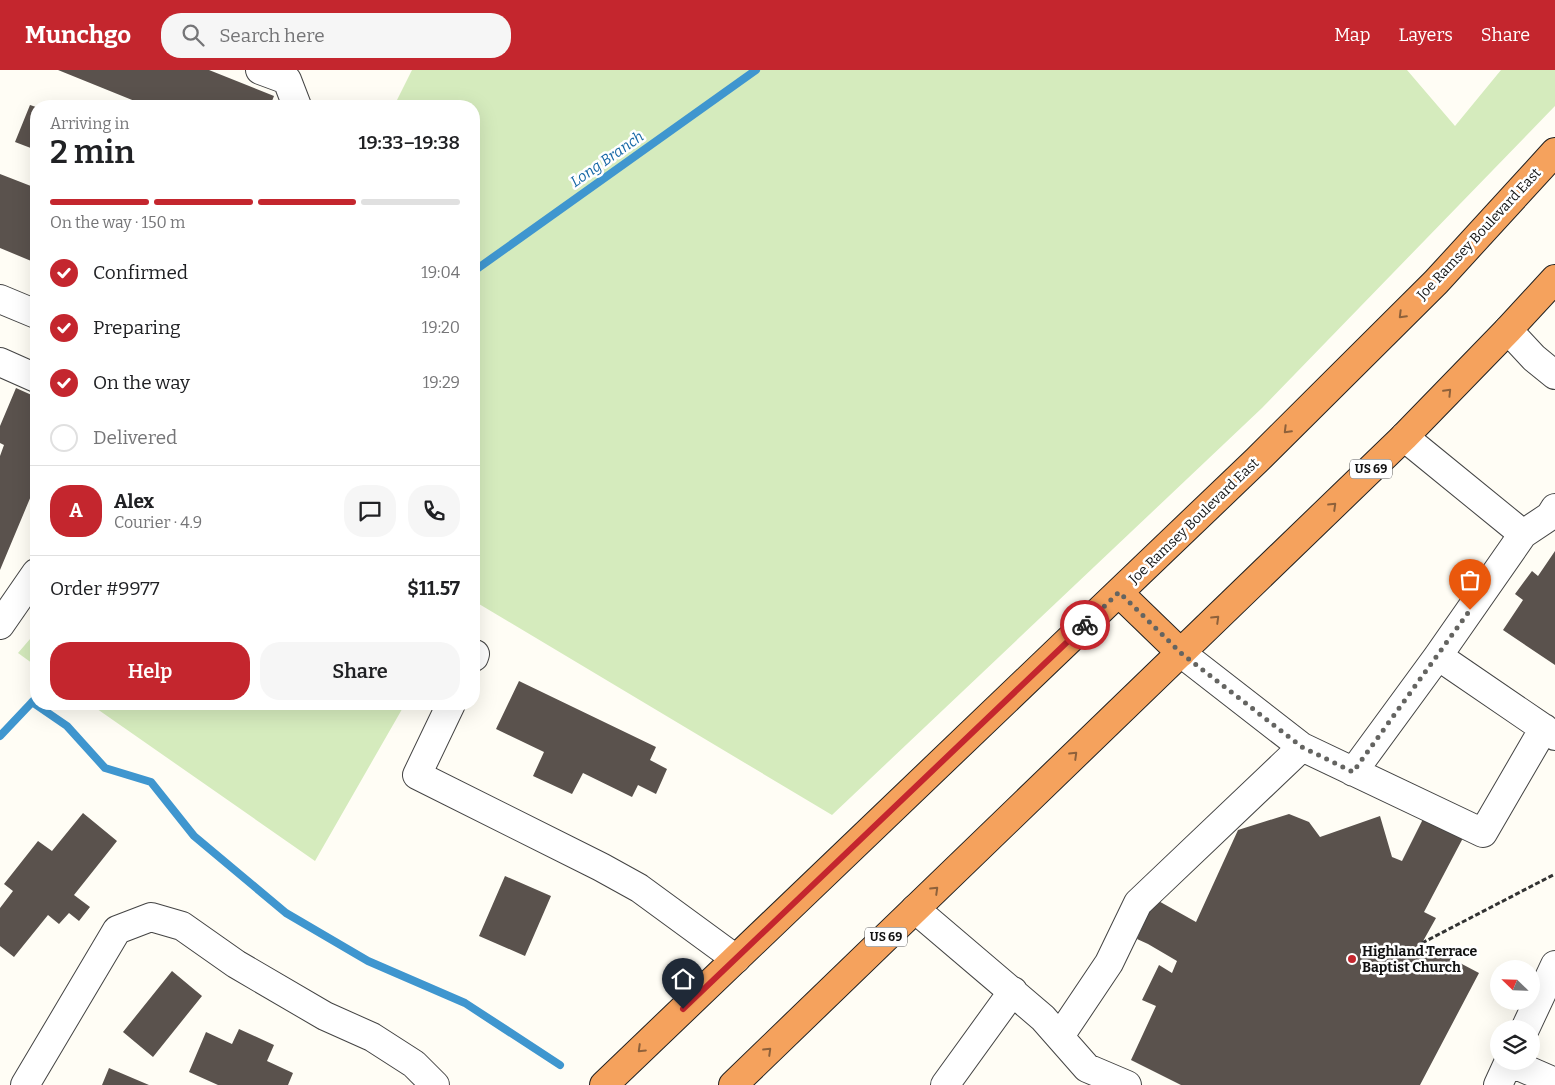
<!DOCTYPE html>
<meta charset="utf-8">
<style>
:root{--surface:#fff;--page:#f6f6f6;--text:#202124;--muted:#757577;--line:#e0e0e0;--accent:#c4262e}
body{margin:0;font-family:Bitter,serif;background:var(--page);color:var(--text);height:100vh;display:flex;flex-direction:column;font-size:19px;white-space:nowrap}
*{box-sizing:border-box;margin:0}
p{font-size:16px;color:var(--muted)}
.icon{flex:none;width:28px;height:28px;fill:none;stroke:currentColor;stroke-width:2;stroke-linecap:round;stroke-linejoin:round}
.map{position:relative;flex:1;overflow:hidden}
.drawer{position:absolute;left:30px;top:30px;width:450px;height:610px;display:flex;flex-direction:column;background:var(--surface);border-radius:20px;box-shadow:0 5px 20px #0002}
.drawer>*{flex:none}
.needle{width:32px;rotate:293deg}
.fabs{position:absolute;left:1490px;top:890px;display:grid;gap:10px}
.fabs a{display:grid;place-items:center;width:50px;height:50px;border-radius:50%;background:var(--surface);box-shadow:0 5px 20px #0002;font-size:25px}
.pin{position:absolute;display:grid;place-items:center;width:42px;height:42px;color:#fff;margin:-51px -21px;border-radius:50% 50% 50% 0;rotate:-45deg;box-shadow:0 0 5px #0007}
.pin .icon{rotate:45deg}
.courier{position:absolute;display:grid;place-items:center;width:50px;height:50px;margin:-25px;border:4px solid #c4262e;border-radius:50%;background:#fff;color:#222;box-shadow:0 1px 6px #0007}
.head em{font-style:normal;font-weight:600}
.head div{display:flex;flex-direction:column-reverse}
.head{display:flex;align-items:center;justify-content:space-between;height:85px;padding:0 20px}
h1{font-size:32px;font-weight:600;line-height:38px}
.bar{display:grid;grid-template-columns:repeat(4,1fr);gap:8px 5px;align-content:center;height:60px;padding:0 20px}
.bar i{height:6px;border-radius:4px;background:var(--line)}
.bar .current{background:var(--accent)}
.bar p{grid-column:span 4}
.line{display:flex;align-items:center;gap:12px;padding:0 20px;border-top:1px solid var(--line)}
.line div{flex:1}
.round{display:grid;place-items:center;flex:none;width:52px;height:52px;border-radius:20px;background:var(--page)}
ol{padding:0 20px;list-style:none}
li{display:flex;align-items:center;gap:15px;height:55px}
li p{margin-inline-start:auto}
li .icon{padding:5px;border-radius:50%;background:var(--accent);color:#fff;stroke-width:4}
li:last-child{color:var(--muted)}
li i{width:28px;height:28px;border:2px solid var(--line);border-radius:50%}
.primary-button{display:flex;gap:10px;margin-top:auto;padding:10px 20px}
.primary-button a{flex:1;height:58px;border-radius:20px;background:var(--accent);color:#fff;font-size:20px;font-weight:600;line-height:58px;text-align:center}
.primary-button a+a{background:var(--page);color:var(--text)}
header{display:flex;align-items:center;gap:30px;box-sizing:border-box;height:70px;padding:0 25px;background:var(--accent);color:#fff}
header strong{font-size:24px}
nav{display:flex;gap:28px;margin-inline-start:auto;font-size:18px}
.search{width:350px;height:45px;background:var(--page);display:flex;align-items:center;gap:12px;box-sizing:border-box;padding:0 18px;border-radius:20px;color:var(--muted);font-size:19px}
.map>svg:first-child{display:block}
</style>
<header>
<strong>Munchgo</strong>
<div class="search"><svg class="icon" aria-label="search" viewBox="0 0 24 24"><circle cx="10" cy="10" r="6"/><path d="M15 15l6 6"/></svg>Search here</div>
<nav><a>Map</a><a>Layers</a><a>Share</a></nav>
</header>
<div class="map">
<svg width="1555" height="1015" viewBox="0 0 1555 1015">
<rect width="100%" height="100%" fill="#fffdf5"/>
<path fill="#d5ebbd" d="M412,0H1407L1455,56L1501,0H1555V36L1262,338L832,745L474,531V36H394Z
M36,562V596L18,583Z
M90,634H405L315,791Z"/>
<g fill="none" stroke-linecap="round" stroke-linejoin="round">
<path stroke="#3f96cf" stroke-width="8" d="M474,201L756,0
M32,632L67,656L105,698L151,712L194,766L286,843L368,891L465,933L560,995
M0,666L36,628"/>
</g>
<path fill="#5a524d" d="M58,0H209L274,26L270,36H147Z
M30,35L36,37V80L15,72Z
M0,104L36,118V193L0,178Z
M16,318L36,327V414L0,500V386L4,375L0,373V356Z
M1555,481V595L1503,560L1523,530L1515,524L1532,501L1538,506Z
M519,611L656,677L650,690L667,699L656,724L638,715L632,727L583,703L572,724L533,706L544,682L496,659Z
M83,743L117,771L74,825L90,837L79,851L69,843L59,854L48,845L14,887L0,876V838L13,821L4,814L38,771L52,781Z
M1289,744L1309,752L1320,767L1380,746L1392,787L1402,791L1424,747L1463,768L1424,842L1436,848L1422,873L1479,903L1420,1015H1181L1131,990L1156,936L1142,930L1159,895L1172,903L1177,891L1148,874L1137,869L1155,829L1196,852L1238,760Z
M505,806L551,826L525,886L479,866Z
M172,901L202,926L153,987L123,962Z
M239,959L274,975L267,991L293,1003L288,1015H218L189,1002L206,962L232,974Z
M109,998L149,1015H102Z"/>
<g fill="none" stroke-linecap="round" stroke-linejoin="round">
<defs>
<path id="minor" d="M260,0L287,10L297,36
M0,229L36,244
M1508,260L1534,288L1555,305
M0,292L36,308
M1404,367L1523,464
M0,555L36,503
M1181,583L1302,677L1483,763L1544,658
M1438,586L1555,666
M474,587L475,584
M451,634L417,705L601,797L639,818L736,889
M1353,702L1438,586L1523,464L1550,446L1555,438
M915,839L1043,948L1087,998L1127,1015
M1525,959L1555,895
M1060,966L1109,893L1138,833L1302,677
M1509,992L1555,1012
M25,1015L117,860L151,847L182,856L236,894L325,946L372,967L414,994L435,1015
M945,1015L1013,921
M1498,1015L1509,991"/>
<path id="highway" d="M1119,523L1181,583
M604,1015L1257,390L1436,212L1555,82
M733,1015L1404,367L1508,260L1555,209"/>
</defs>
<use href="#minor" stroke="#444" stroke-width="30"/>
<use href="#highway" stroke="#222" stroke-width="30"/>
<path stroke="#333" stroke-width="3" stroke-dasharray="5 2.5" stroke-linecap="butt" d="M1422,873L1555,804"/>
<use href="#minor" stroke="#fff" stroke-width="28"/>
<use href="#highway" stroke="#f5a25d" stroke-width="28"/>
</g>
<defs><path id="oneway-chevron" d="M-2-3.5L2.5 0L-2 3.5" fill="none" stroke-width="1.6" stroke-linecap="round" stroke-linejoin="round" transform="scale(1.25)"/></defs>
<g stroke="#8e613b">
<use href="#oneway-chevron" transform="translate(1402 245) rotate(135)"/>
<use href="#oneway-chevron" transform="translate(1448 322) rotate(-46)"/>
<use href="#oneway-chevron" transform="translate(1287 360) rotate(135)"/>
<use href="#oneway-chevron" transform="translate(1333 436) rotate(-44)"/>
<use href="#oneway-chevron" transform="translate(1216 549) rotate(-44)"/>
<use href="#oneway-chevron" transform="translate(1074 685) rotate(-44)"/>
<use href="#oneway-chevron" transform="translate(935 820) rotate(-44)"/>
<use href="#oneway-chevron" transform="translate(641 979) rotate(136)"/>
<use href="#oneway-chevron" transform="translate(768 981) rotate(-44)"/>
</g>
<g fill="none" stroke-linecap="round" stroke-linejoin="round">
<path stroke="#646461" stroke-width="5" stroke-dasharray="0 9" d="M1085,555L1119,522L1181,583L1302,677L1353,702L1470,540"/>
<path stroke="#c4262e" stroke-width="6" d="M683,939L1085,555"/>
</g>
<circle fill="#c4262e" stroke="#fff" stroke-width="2" cx="1352" cy="889" r="5"/>
<g text-anchor="middle" dominant-baseline="central" stroke-width="5" stroke-linejoin="round" paint-order="stroke">
<g fill="#fff" stroke="#585858" stroke-width="1">
<rect x="1350" y="389.5" width="42" height="19" rx="4"/>
<rect x="865" y="857.5" width="42" height="19" rx="4"/>
</g>
<g font-size="12" font-weight="bold" fill="#111">
<text x="1371" y="399">US 69</text>
<text x="886" y="867">US 69</text>
</g>
<g font-size="14" fill="#111" stroke="#fff">
<text transform="translate(1479 164) rotate(-47)">Joe Ramsey Boulevard East</text>
<text transform="translate(1194 451) rotate(-44)">Joe Ramsey Boulevard East</text>
</g>
<g font-size="14" font-weight="bold" fill="#111" stroke="#fff" text-anchor="start">
<text x="1362" y="881">Highland Terrace<tspan x="1362" dy="16">Baptist Church</tspan></text>
</g>
<g font-size="15" font-style="italic" fill="#1768a6" stroke="#fff">
<text transform="translate(607 89) rotate(-35)">Long Branch</text>
</g>
</g>
</svg>
<div class="fabs">
<a><svg class="needle" viewBox="-14 -14 28 28"><path d="M0-13l5 13h-10z" fill="#e53935"/><path d="M0 13l5-13h-10z" fill="#757577"/></svg></a>
<a><svg class="icon" aria-label="layers" viewBox="0 0 24 24"><path d="M12 4l9 5-9 5-9-5zM3 14l9 5 9-5"/></svg></a>
</div>
<div class="pin" style="left:1470px;top:540px;background:#ea580c"><svg class="icon" aria-label="bag" viewBox="0 0 24 24"><path d="M5 8h14l-1 12H6zM9 8a3 3 0 0 1 6 0"/></svg></div>
<div class="pin" style="left:683px;top:939px;background:#1f2937"><svg class="icon" aria-label="home" viewBox="0 0 24 24"><path d="M3 11l9-7 9 7M6 9v11h12V9"/></svg></div>
<div class="courier" style="left:1085px;top:555px"><svg class="icon" aria-label="bike" viewBox="0 0 24 24"><circle cx="6" cy="16" r="4"/><circle cx="18" cy="16" r="4"/><path d="M6 16l4-8h5l3 8M10 8l3 8H6M13 5h3"/></svg></div>
<section class="drawer">
<div class="head"><div><h1>2 min</h1><p>Arriving in</p></div><em>19:33–19:38</em></div>
<div class="bar"><i class="current"></i><i class="current"></i><i class="current"></i><i></i><p>On the way · 150 m</p></div>
<ol>
<li><svg class="icon" aria-label="check" viewBox="0 0 24 24"><path d="M5 12l5 5 9-10"/></svg>Confirmed<p>19:04</p></li>
<li><svg class="icon" aria-label="check" viewBox="0 0 24 24"><path d="M5 12l5 5 9-10"/></svg>Preparing<p>19:20</p></li>
<li><svg class="icon" aria-label="check" viewBox="0 0 24 24"><path d="M5 12l5 5 9-10"/></svg>On the way<p>19:29</p></li>
<li><i></i>Delivered</li>
</ol>
<div class="line" style="height:90px"><b class="round" style="background:var(--accent);color:#fff">A</b><div><b>Alex</b><p>Courier · 4.9</p></div><a class="round"><svg class="icon" aria-label="chat" viewBox="0 0 24 24"><path d="M4 5h16v11H9l-5 4z"/></svg></a><a class="round"><svg class="icon" aria-label="phone" viewBox="0 0 24 24"><path d="M5 4h4l2 5-3 2q2 4 5 5l2-3 5 2v4C11 20 4 13 5 4z"/></svg></a></div>
<div class="line" style="height:65px"><div>Order #9977</div><b>$11.57</b></div>
<div class="primary-button"><a>Help</a><a>Share</a></div>
</section>
</div>
